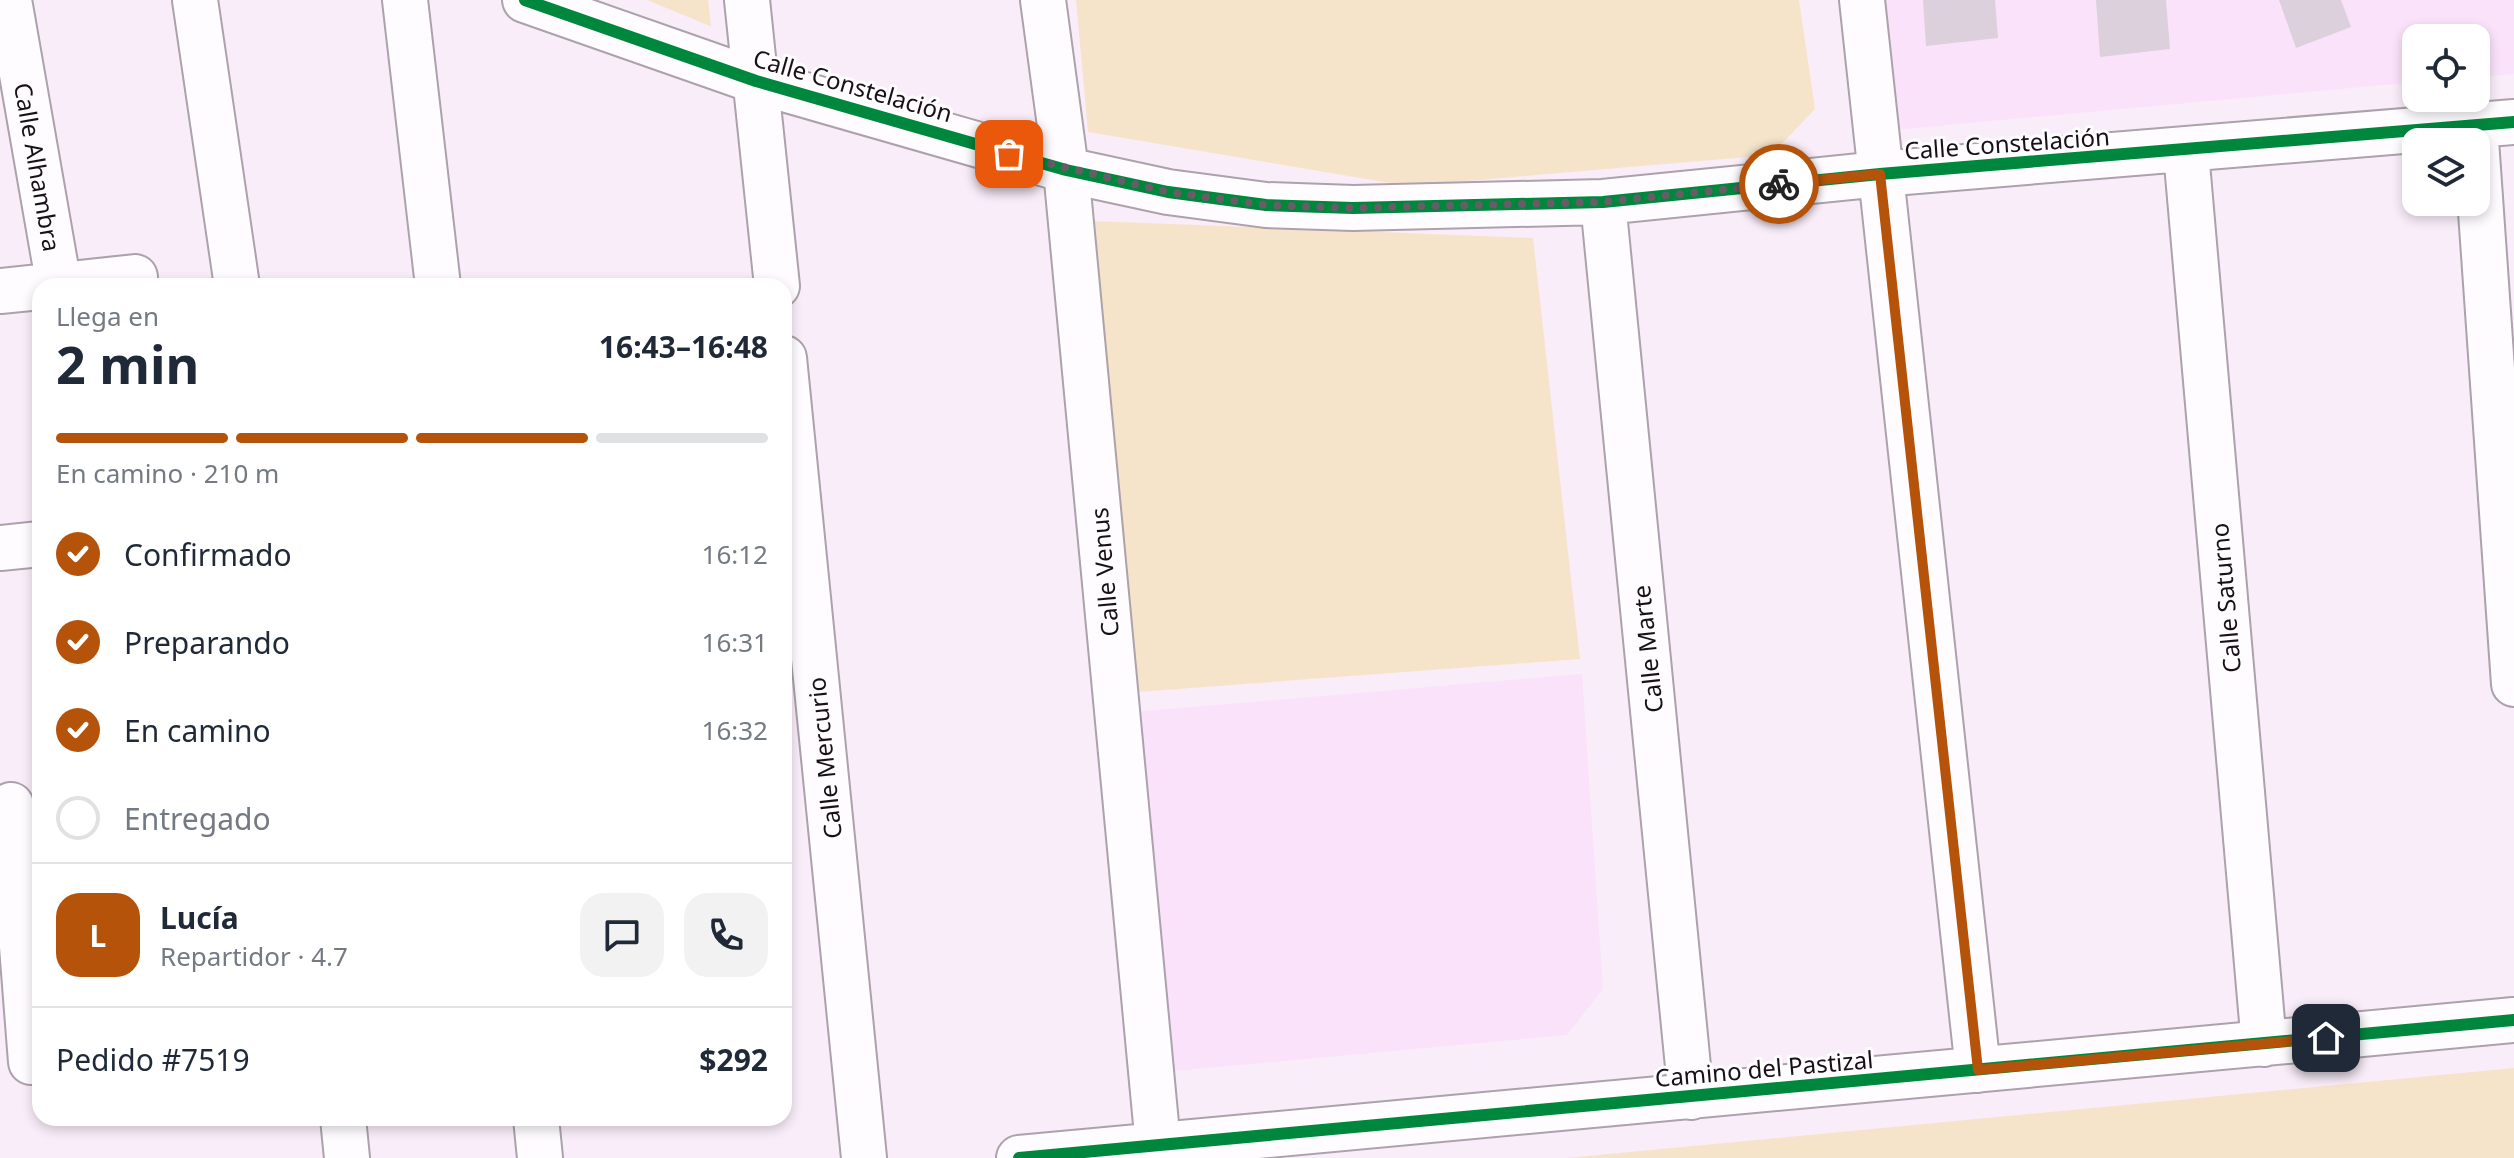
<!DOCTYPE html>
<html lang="es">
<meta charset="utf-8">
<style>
:root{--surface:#fff;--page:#f2f2f3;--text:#1f2937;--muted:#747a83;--line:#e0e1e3;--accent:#b45309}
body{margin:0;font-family:"Noto Sans",sans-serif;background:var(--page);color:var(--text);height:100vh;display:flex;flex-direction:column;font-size:30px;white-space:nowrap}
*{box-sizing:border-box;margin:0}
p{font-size:26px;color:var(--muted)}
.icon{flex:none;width:44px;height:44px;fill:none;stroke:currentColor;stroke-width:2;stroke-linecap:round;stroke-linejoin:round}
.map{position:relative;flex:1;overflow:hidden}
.details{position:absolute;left:32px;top:278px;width:760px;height:848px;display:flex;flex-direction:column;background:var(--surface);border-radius:24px;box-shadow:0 4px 12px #0003}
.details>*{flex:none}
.fabs{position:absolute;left:2402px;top:24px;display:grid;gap:16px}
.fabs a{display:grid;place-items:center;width:88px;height:88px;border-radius:16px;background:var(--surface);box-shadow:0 4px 12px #0003;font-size:40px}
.pin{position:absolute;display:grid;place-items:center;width:68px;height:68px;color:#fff;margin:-34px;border-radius:16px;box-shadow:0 4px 12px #0006}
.courier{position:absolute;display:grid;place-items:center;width:80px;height:80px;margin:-40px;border:6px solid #b45309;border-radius:50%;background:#fff;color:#222;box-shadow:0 2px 10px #0007}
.headline em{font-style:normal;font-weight:700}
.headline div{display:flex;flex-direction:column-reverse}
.headline{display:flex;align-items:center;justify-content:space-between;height:136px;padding:0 24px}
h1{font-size:52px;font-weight:700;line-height:60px}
.bar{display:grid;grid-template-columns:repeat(4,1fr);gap:12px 8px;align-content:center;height:96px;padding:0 24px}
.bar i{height:10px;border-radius:6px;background:var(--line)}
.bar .active{background:var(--accent)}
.bar p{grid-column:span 4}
.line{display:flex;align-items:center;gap:20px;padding:0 24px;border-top:2px solid var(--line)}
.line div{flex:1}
.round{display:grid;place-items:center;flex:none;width:84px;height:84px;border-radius:24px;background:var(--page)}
ol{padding:0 24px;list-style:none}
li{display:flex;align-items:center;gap:24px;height:88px}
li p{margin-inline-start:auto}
li .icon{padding:8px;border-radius:50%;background:var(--accent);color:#fff;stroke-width:4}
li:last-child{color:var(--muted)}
li i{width:44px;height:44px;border:4px solid var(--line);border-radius:50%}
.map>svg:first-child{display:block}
</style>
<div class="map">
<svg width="2514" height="1158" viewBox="0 0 2514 1158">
<rect width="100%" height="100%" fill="#f9edf9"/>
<path fill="#fae2fa" d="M1886,0H2514V74L2476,77V38H2416V82L1893,130Z
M1582,674L1603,989L1567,1035L1173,1071L1133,712Z"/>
<path fill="#f5e4ca" d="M647,0H708L711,26H710Z
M1076,0H1799L1815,109L1771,155L1408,186L1088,132Z
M1093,221L1533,238L1580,659L1137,692Z
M2514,1068V1158H1567Z"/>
<path fill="#dbd0db" d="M1923,0H1995L1998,38L1926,46Z
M2096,0H2166L2170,49L2100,57Z
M2279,0H2341L2351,27L2296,48Z"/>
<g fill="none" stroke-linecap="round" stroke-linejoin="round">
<defs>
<path id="minor" d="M9,0L59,286
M195,0L237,286
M405,0L438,286
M525,0L756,81L1066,170L1168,192L1266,205L1353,208L1603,202L1880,174L2514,122
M747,0L777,286
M1043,0L1066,170L1158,1145
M1862,0L1978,1070
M2475,126L2514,684
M2186,152L2264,1044
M1603,202L1691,1097
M51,286L135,277
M0,291L40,287
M784,358L864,1158
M0,548L40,544
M11,805L31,1062
M343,1118L347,1158
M536,1118L540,1158
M1019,1158L2514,1020"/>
</defs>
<use href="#minor" stroke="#aba2ab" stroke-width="48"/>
<use href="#minor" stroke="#fefcfe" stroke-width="44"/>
<defs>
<path id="cycleway" d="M525,0L756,81L1066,170L1168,192L1266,205L1353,208L1603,202L1880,174L2514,122
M1019,1158L2514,1020"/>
</defs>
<use href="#cycleway" stroke="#fdfdfd" stroke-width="17"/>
<use href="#cycleway" stroke="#00873e" stroke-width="12"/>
</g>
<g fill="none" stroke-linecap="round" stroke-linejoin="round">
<path stroke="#675d67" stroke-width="8" stroke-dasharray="0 14.4" d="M1009,154L1168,192L1266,205L1353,208L1603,202L1779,184"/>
<path stroke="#b45309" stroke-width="10" d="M1779,184L1880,174L1978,1070L2326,1038"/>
</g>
<g text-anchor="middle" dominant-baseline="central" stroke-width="6" stroke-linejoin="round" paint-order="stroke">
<g font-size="24" fill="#180f18" stroke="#fdfdfd">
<text transform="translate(853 85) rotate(16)">Calle Constelación</text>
<text transform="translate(2007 143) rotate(-4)">Calle Constelación</text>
<text transform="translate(38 167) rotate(80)">Calle Alhambra</text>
<text transform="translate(1104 572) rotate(-95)">Calle Venus</text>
<text transform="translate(2225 598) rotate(-95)">Calle Saturno</text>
<text transform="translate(1647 649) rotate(-96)">Calle Marte</text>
<text transform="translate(824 758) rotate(-96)">Calle Mercurio</text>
<text transform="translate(1764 1068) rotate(-5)">Camino del Pastizal</text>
</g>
</g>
</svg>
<div class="fabs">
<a><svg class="icon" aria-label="locate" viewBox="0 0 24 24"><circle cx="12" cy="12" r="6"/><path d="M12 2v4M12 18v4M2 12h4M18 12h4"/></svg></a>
<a><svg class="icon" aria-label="layers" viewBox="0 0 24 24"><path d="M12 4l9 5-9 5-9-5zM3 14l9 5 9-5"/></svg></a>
</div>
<div class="pin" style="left:1009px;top:154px;background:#ea580c"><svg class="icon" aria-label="bag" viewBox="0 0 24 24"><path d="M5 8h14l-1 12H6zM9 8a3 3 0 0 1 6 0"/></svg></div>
<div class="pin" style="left:2326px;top:1038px;background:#1f2937"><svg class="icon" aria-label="home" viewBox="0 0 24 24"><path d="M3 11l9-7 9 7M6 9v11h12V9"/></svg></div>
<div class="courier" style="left:1779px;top:184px"><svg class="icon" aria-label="bike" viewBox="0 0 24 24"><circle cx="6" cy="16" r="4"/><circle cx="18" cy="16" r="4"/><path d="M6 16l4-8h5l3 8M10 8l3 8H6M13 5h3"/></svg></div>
<section class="details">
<div class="headline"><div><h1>2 min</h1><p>Llega en</p></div><em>16:43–16:48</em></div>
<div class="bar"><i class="active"></i><i class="active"></i><i class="active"></i><i></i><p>En camino · 210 m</p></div>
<ol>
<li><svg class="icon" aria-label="check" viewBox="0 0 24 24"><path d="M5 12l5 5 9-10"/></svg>Confirmado<p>16:12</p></li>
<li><svg class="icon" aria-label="check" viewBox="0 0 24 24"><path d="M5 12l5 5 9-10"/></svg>Preparando<p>16:31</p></li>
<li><svg class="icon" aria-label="check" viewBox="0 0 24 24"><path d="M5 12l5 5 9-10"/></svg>En camino<p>16:32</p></li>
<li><i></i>Entregado</li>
</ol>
<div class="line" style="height:144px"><b class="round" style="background:var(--accent);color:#fff">L</b><div><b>Lucía</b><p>Repartidor · 4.7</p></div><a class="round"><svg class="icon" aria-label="chat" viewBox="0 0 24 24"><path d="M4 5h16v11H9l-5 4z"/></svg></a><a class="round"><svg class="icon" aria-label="phone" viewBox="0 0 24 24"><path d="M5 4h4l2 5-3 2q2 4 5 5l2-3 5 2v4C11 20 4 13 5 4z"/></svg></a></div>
<div class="line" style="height:104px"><div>Pedido #7519</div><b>$292</b></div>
</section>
</div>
